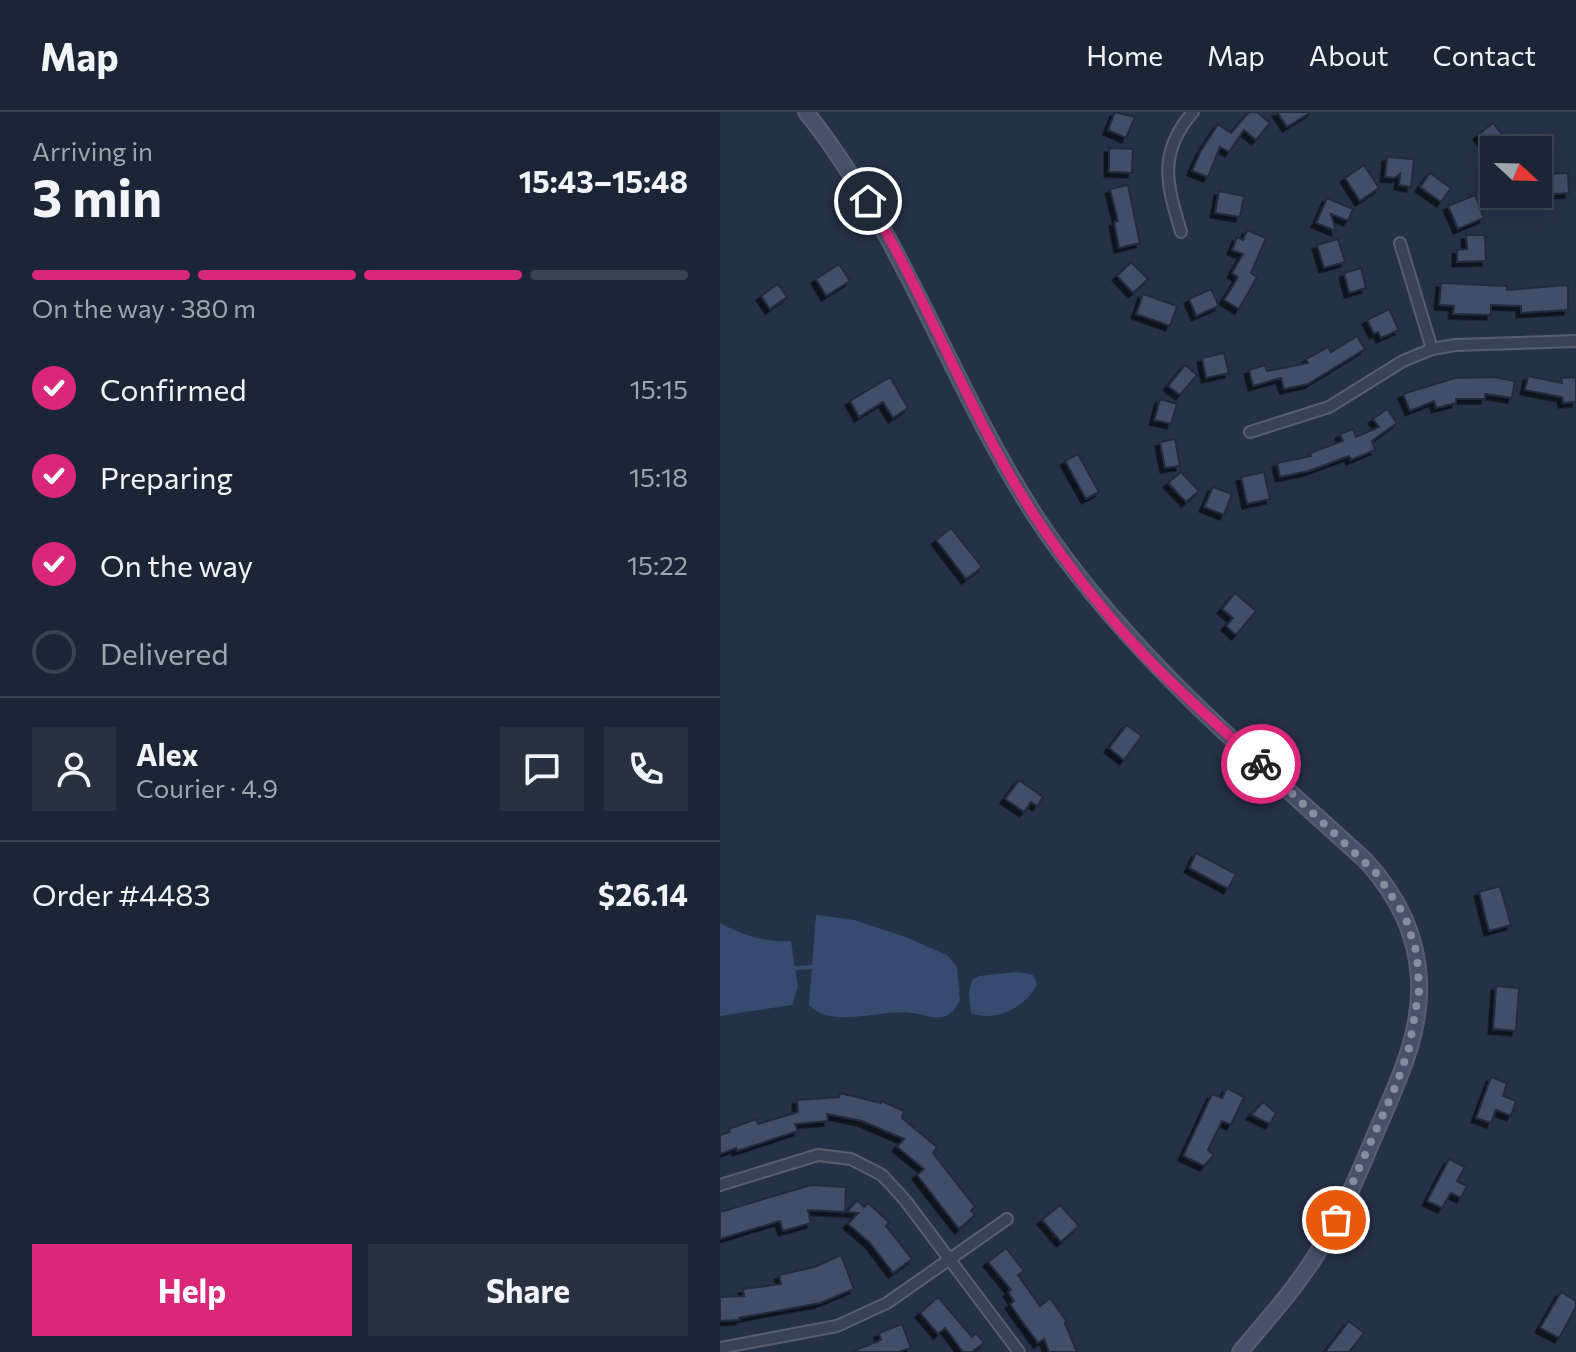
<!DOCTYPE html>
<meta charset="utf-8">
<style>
:root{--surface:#1c2535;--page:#293141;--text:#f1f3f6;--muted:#a0a5ad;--line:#3a4250;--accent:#db2777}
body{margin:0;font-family:Commissioner,sans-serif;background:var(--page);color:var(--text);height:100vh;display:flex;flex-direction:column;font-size:30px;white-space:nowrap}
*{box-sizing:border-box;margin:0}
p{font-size:26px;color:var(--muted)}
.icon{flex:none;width:44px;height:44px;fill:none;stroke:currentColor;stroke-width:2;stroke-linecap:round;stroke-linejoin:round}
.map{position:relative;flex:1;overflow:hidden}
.side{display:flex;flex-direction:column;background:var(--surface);width:720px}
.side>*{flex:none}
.needle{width:52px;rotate:112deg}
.fabs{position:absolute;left:760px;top:24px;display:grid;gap:16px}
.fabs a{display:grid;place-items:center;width:72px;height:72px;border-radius:0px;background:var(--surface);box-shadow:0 8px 32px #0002,0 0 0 2px var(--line);font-size:40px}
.pin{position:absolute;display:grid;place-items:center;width:68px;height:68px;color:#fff;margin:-34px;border:4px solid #fff;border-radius:50%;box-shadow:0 2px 8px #0007}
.courier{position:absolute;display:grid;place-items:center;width:80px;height:80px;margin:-40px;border:6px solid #db2777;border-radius:50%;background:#fff;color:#222;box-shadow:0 2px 10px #0007}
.headline em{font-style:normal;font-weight:700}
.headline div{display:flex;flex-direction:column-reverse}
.headline{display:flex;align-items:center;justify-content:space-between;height:136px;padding:0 32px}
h1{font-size:52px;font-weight:700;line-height:60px}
.bar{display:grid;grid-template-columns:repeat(4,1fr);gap:12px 8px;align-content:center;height:96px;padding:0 32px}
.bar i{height:10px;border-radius:6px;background:var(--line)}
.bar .selected{background:var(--accent)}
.bar p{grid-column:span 4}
.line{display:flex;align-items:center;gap:20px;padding:0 32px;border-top:2px solid var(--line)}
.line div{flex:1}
.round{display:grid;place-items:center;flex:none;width:84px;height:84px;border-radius:0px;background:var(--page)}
ol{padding:0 32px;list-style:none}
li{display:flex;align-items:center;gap:24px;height:88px}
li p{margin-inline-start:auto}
li .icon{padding:8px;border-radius:50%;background:var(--accent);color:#fff;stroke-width:4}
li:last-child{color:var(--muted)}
li i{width:44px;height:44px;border:4px solid var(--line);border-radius:50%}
.primary-button{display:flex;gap:16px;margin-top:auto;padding:16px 32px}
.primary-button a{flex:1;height:92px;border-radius:0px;background:var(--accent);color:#fff;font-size:32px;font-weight:700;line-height:92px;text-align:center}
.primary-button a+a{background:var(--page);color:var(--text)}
header{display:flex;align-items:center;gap:48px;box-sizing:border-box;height:112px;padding:0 40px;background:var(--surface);border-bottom:2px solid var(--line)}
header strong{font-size:38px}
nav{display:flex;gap:44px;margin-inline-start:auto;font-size:28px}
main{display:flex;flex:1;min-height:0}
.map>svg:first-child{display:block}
</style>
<header>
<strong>Map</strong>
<nav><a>Home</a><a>Map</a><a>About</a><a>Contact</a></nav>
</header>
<main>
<section class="side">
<div class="headline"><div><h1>3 min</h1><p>Arriving in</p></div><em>15:43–15:48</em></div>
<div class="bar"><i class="selected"></i><i class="selected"></i><i class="selected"></i><i></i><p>On the way · 380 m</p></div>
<ol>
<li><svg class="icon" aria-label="check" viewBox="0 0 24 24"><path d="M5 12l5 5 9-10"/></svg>Confirmed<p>15:15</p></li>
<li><svg class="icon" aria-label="check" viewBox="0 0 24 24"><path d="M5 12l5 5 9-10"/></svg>Preparing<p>15:18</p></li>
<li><svg class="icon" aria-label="check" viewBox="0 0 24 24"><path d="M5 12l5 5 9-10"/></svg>On the way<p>15:22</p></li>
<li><i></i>Delivered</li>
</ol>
<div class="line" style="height:144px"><a class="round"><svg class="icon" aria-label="person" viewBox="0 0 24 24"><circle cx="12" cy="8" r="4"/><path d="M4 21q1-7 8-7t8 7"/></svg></a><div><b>Alex</b><p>Courier · 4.9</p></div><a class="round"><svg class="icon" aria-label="chat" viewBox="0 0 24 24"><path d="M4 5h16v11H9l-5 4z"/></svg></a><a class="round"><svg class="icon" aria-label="phone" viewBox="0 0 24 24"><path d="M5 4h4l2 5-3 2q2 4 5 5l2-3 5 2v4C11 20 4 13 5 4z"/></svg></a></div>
<div class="line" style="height:104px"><div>Order #4483</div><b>$26.14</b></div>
<div class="primary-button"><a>Help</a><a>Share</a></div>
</section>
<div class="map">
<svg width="856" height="1240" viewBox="0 0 856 1240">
<defs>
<filter id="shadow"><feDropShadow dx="-4.5" dy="4.5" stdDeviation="0" flood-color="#0009"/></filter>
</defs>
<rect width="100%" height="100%" fill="#253147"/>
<path fill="#374a6f" d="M96,803L134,808L183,824L227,843L237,855L240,888C236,895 232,903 223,905C212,907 203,902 192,901C161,896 112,918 89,893Z
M0,811C23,823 45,831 71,829L78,875L72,893L0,904Z
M299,860L313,863L317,872C306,895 276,911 251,901L249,881L252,868L259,864Z"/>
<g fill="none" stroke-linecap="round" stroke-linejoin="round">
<path stroke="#374a6f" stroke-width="4" d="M74,856L96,855"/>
</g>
<path fill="#424d67" stroke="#202a3e" stroke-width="2" filter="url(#shadow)" d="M395,0L415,5L406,26L388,18Z
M529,0H537L550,11L536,28L524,18L509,40L500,35L488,65L472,59L480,40L498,12L511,21Z
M557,0H591L567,15Z
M773,11L788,30L774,38L772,42L758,23Z
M389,36L413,37L412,61L389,60Z
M667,45L694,47L691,75L679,73L680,62L675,66L665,65Z
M644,53L659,76L640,89L625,66Z
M710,61L731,76L721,90L700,75Z
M848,61L849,81L825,83L824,62Z
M408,73L420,131L399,136L394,110L398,109L390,77Z
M499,79L524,84L520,105L495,101Z
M755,83L764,106L738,117L728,94Z
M607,86L633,97L628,109L611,102L616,119L596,111Z
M527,118L546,126L531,161L537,165L519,197L504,188L518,165L512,161L523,142L512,138L517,125L523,128Z
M746,123H765L766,149L737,150V138L747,137Z
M618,127L625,150L604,156L597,133Z
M411,150L428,167L413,181L397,164Z
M119,152L130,169L106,184L96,167Z
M641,156L646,176L629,181L624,161Z
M721,171L787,174V178L848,173V198L801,201V194L771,193V203L733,202L734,194L719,193Z
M58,172L67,185L50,197L41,184Z
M491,177L499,194L476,204L469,187Z
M423,182L457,194L450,214L416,202Z
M669,197L679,218L661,226L658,220L654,222L647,208Z
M637,224L645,237L588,272L564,277L561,266L533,274L529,258L545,253L547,259L588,251L586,247L608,235L611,240Z
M504,241L509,261L486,266L482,246Z
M465,253L477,263L460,283L448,274Z
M808,264L842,271L841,266L856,265V290L843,291L842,285L805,278Z
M170,265L188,296L173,306L163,290L139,305L130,289Z
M774,265L795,269L792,286L765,282V287H736V291L716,296L714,289L690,299L683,282L735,266Z
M440,287L457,292L451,312L434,308Z
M667,297L677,311L652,329L655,338L631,348L629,344L589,359L560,365L557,351L591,344L590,341L623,329L620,322L633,317L636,325L659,315L653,307Z
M455,327L460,354L445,356L440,330Z
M358,342L379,380L366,387L345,349Z
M461,360L479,379L466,390L448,371Z
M544,360L550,387L527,392L521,365Z
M493,375L512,382L504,403L484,395Z
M231,416L262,455L246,467L216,428Z
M515,481L536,499L516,523L506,514L513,506L502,497Z
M407,613L422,624L404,648L389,636Z
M299,668L323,685L317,694L311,690L304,700L285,687Z
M476,741L516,762L508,777L469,756Z
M780,774L791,813L769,819L759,780Z
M776,874L799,876L796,919L773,917Z
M771,965L787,971L783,984L796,989L791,1004L776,998L771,1011L756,1006Z
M507,976L524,985L511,1013L502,1009L488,1038L494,1043L484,1054L463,1044L492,982L502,986Z
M120,981L161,991L162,989L184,999L182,1006L217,1035L213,1041L255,1095L251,1099L255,1103L239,1117L197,1063L204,1057L177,1035L184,1027L142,1009L107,1002L108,1009L75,1012L78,1019L17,1039L16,1036L0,1042V1023L10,1020L9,1017L36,1007L38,1012L78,1000L77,988L119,985Z
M543,990L556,1001L550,1012L531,1003Z
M729,1047L745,1055L737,1069L747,1074L741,1086L731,1081L722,1096L707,1089Z
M91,1073L126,1075L125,1100L88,1098L91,1111L63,1119L60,1109L0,1127V1100Z
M137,1088L144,1095L148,1091L169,1110L166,1114L192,1147L173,1161L150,1131L128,1112L138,1101L127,1100Z
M340,1093L359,1114L341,1130L322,1108Z
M286,1136L304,1159L298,1163L320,1194L330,1186L347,1210L345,1211L357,1240H329L324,1227L318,1231L301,1208L290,1192L294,1189L288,1180L291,1178L268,1150Z
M121,1143L134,1177L100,1191L19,1206L20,1208L0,1209V1185L24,1184L23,1177L61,1172L59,1163L94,1155Z
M841,1180L856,1189V1195L839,1226L820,1216Z
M218,1185L252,1225L256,1221L264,1231L252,1240H243L225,1216L218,1222L200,1201Z
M629,1209L644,1221L629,1240H605Z
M182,1212L191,1236L178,1240H131L161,1228L159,1221Z"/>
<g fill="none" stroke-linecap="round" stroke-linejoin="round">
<defs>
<path id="street" d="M461,120C447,73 437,41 473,0
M680,131L712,237
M530,320L609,295L683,249L712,237L735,233L856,229
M0,1073L98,1043L131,1047L162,1063L185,1088L299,1240
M0,1236L117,1214L167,1191L287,1107"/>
<path id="secondary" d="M86,0C184,123 231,274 316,405C404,539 529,642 646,749C677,783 697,822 699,868C702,923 675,976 654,1025C637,1066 619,1108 595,1145C573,1179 546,1209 520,1240"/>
</defs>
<use href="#street" stroke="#565e70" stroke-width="14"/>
<use href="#secondary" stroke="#565e70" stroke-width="18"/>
<use href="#street" stroke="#3a4356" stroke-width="10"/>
<use href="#secondary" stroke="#485169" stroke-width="14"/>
</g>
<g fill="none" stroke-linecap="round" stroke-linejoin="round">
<path stroke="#858d9f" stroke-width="8" stroke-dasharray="0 14.4" d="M541,652L657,762L685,804L697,842L699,879L689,936L677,971L616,1108"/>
<path stroke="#db2777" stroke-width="10" d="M148,89C210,191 250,305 316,406C348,454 385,502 425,544C461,582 502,617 541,652"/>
</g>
</svg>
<div class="fabs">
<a><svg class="needle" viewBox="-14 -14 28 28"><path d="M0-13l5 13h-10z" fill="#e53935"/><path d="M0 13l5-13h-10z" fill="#a0a5ad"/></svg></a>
</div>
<div class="pin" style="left:616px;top:1108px;background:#ea580c"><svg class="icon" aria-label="bag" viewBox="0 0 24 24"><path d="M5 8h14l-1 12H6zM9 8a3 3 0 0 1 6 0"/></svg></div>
<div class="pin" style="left:148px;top:89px;background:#1f2937"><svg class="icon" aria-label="home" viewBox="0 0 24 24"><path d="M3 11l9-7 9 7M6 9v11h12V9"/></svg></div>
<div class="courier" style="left:541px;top:652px"><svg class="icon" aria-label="bike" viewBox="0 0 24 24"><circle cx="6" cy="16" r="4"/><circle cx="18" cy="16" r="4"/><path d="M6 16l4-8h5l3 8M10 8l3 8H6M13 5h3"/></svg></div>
</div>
</main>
